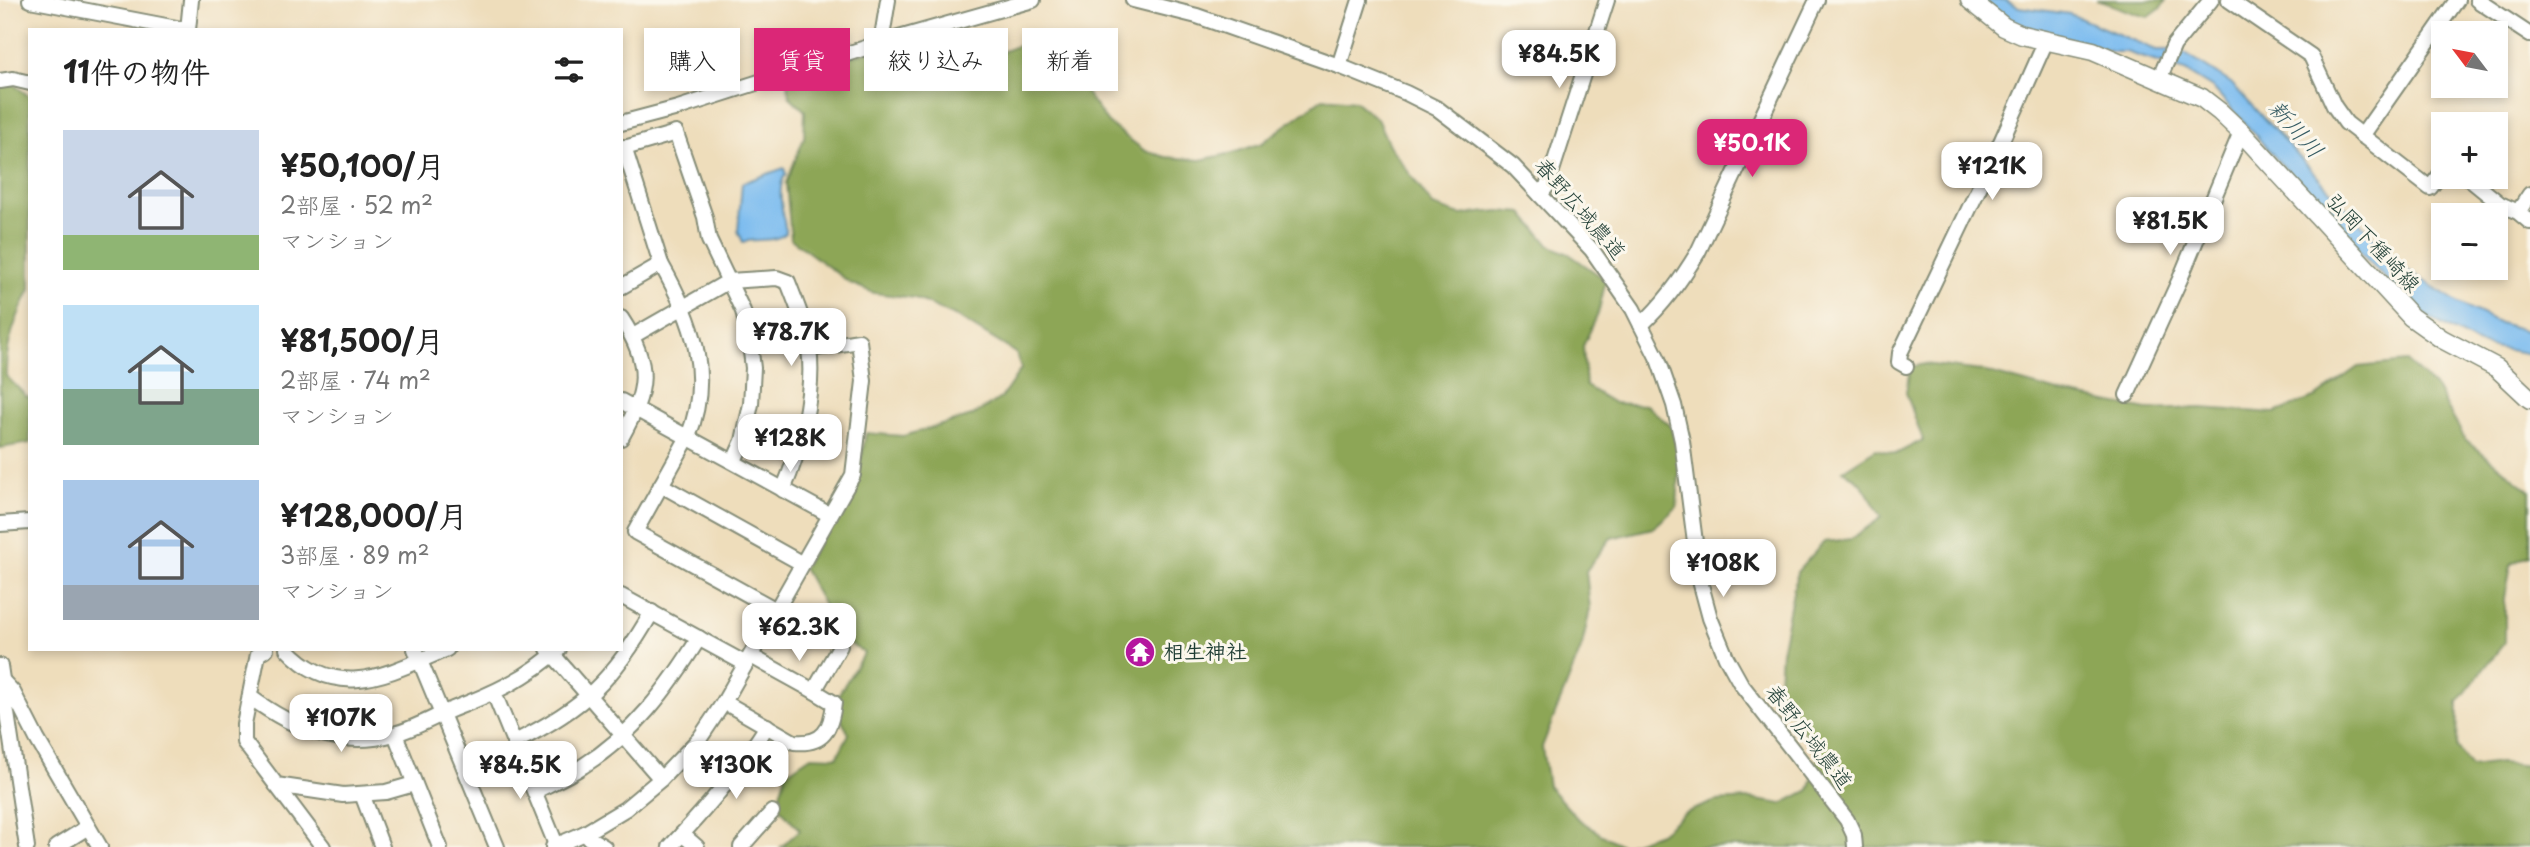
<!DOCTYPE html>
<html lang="ja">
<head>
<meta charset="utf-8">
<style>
	body { margin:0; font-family:"Playpen Sans","Klee One",sans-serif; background:#f6f6f6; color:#222; height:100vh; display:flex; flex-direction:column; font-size:26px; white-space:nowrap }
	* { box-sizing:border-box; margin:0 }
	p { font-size:23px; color:#767676 }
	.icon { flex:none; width:38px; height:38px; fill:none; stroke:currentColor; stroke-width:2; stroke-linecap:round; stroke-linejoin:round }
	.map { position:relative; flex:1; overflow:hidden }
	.panel { position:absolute; left:28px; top:28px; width:595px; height:623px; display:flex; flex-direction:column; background:#fff; border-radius:0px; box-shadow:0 4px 10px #0003 }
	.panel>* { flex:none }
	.guide { position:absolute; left:644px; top:28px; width:665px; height:63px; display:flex; gap:14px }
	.needle { width:46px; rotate:302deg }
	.fabs { position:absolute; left:2431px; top:21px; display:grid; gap:14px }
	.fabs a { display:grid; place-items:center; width:77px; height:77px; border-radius:0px; background:#fff; box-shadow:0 4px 10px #0003; font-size:35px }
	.price { position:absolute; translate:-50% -60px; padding:0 16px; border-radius:14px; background:#fff; color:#222; font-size:23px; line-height:46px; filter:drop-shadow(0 2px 4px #0008) }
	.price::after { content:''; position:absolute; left:50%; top:42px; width:21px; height:16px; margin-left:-10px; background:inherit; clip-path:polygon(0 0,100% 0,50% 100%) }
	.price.on { background:#db2777; color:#fff }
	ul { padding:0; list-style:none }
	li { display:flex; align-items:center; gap:21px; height:175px; padding:0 35px }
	li span { display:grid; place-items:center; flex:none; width:196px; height:140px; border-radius:0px; color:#555 }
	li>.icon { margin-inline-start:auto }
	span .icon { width:84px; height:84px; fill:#fffc; stroke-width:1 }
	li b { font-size:30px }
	h2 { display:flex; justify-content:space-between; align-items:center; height:84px; padding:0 35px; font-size:30px }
	.tag { padding:0 24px; border-radius:0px; background:#fff; box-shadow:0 4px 10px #0003; font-size:24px; line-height:63px }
	.tag.on { background:#db2777; color:#fff }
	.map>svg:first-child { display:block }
</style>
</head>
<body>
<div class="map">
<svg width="2530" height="847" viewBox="0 0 2530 847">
	<rect width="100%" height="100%" fill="#fbf7ec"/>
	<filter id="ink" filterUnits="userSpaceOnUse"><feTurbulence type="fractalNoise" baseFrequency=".0143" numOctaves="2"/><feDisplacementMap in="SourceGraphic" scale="14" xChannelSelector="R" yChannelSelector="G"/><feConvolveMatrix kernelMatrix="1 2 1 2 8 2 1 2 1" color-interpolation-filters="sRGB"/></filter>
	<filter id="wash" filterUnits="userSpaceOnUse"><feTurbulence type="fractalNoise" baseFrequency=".00686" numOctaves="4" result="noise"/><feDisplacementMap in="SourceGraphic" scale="28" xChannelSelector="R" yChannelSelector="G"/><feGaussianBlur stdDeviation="1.57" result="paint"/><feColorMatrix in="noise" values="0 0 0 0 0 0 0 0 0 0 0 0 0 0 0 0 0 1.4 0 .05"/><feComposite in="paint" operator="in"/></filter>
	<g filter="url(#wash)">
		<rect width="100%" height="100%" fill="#edb"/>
		<!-- forest -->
		<g fill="#8da657" stroke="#567246" stroke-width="2">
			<path d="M2096,0h70l-5,8 -12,9c-19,-3 -35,-13 -53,-17z"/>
			<polygon points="954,27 966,48 975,71 993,62 999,53 1037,38 1053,48 1108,123 1145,151 1166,157 1200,160 1233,153 1262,143 1323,98 1355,101 1377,119 1389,145 1433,206 1460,215 1499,211 1523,213 1549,245 1569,254 1606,280 1598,314 1583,346 1586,386 1614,403 1646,405 1671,426 1680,457 1677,507 1653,528 1611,538 1586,571 1590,609 1582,646 1542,747 1548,786 1577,818 1602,835 1623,846 1660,833 1685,813 1716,801 1750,799 1782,804 1809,790 1820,753 1778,696 1781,652 1797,572 1824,542 1851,539 1882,517 1861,483 1843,470 1876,449 1896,454 1923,440 1906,393 1910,367 1925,364 1982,371 2062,393 2147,410 2201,408 2275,413 2316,397 2358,367 2407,362 2436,388 2465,439 2530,491 2530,555 2511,564 2505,598 2505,642 2458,702 2457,748 2471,767 2499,763 2530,766 2530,847 781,847 800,830 777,805 786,773 811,756 837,757 849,734 838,714 837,697 864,653 843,639 806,637 827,611 803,568 858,476 866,433 903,436 972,416 1002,397 1021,369 1016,353 959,318 915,298 874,293 850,283 791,239 786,183 804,138 805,111 789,96 788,84 810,68"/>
			<path d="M0,74l30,23v192c-14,29 -25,55 -24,87l20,20 4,1v46l-30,5z"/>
		</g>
		<!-- water -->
		<g fill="#7abbef" stroke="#4c7c92" stroke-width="2">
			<polygon points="1979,0 2005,0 2019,7 2070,14 2156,50 2179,50 2231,83 2399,265 2459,303 2500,323 2530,332 2530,354 2478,344 2417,311 2359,251 2214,89 2185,71 2126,52 2113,52 2014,25"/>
			<path d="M784,168l2,6c-11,13 -2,43 0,59 -12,10 -28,5 -43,9l-5,-11 4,-48z"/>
		</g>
	</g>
	<g filter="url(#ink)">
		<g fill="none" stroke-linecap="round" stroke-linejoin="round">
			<!-- minor casing -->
			<g stroke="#868d78" stroke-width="18">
				<g id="minor">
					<polyline points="30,0 187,30"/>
					<polyline points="1133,0 1197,16 1339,66 1406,93 1438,109 1513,166 1592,250 1633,309 1658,359 1674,405 1682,441 1700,581 1710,618 1726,657 1741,684 1847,820 1854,835 1855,847"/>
					<polyline points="2229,0 2311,56 2334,106 2346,123 2430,188 2443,171"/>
					<polyline points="2477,0 2530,35"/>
					<polyline points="188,30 191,0"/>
					<polyline points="881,43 888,0"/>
					<polyline points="1339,66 1360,0"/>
					<polyline points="2159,79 2174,45 2211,0"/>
					<polyline points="0,81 13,79 30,83"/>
					<polyline points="621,123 678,108 881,43 1033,0"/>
					<polyline points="2362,136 2457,0"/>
					<polyline points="621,149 676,133 705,217 709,240 743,311 750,344 753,368 751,404 743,441 734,461"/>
					<polyline points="2467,177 2500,204 2518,212 2530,222"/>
					<polyline points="1540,195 1547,186 1607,0"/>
					<polyline points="2518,212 2530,194"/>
					<path d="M661,264c32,56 52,111 27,173l-53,95 141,78"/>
					<polyline points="621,287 661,264 624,147"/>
					<path d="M621,318c31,47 27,72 0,120"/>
					<path d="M1641,325c24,-22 41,-46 57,-73l119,-252"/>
					<path d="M633,336l96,-55 48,-3 11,4c8,21 18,44 21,67 6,43 -9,102 -26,141"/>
					<polyline points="1906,366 1899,362 1900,353 2001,142 2046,41"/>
					<polyline points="2127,395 2180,279 2241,132"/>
					<polyline points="621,401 830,515"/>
					<polyline points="661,485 801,563"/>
					<polyline points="0,524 30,522"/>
					<polyline points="621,596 746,664"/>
					<polyline points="266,649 258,654 244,724 244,742 323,847"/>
					<path d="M287,649c51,55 104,23 160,0"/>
					<polyline points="415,649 497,847"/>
					<polyline points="548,649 661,779"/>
					<polyline points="751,656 814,691 840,646"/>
					<polyline points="0,666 27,847"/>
					<polyline points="0,678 13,692 37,739 100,847"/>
					<polyline points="494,693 557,847"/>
					<path d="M250,697c42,31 90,52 144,37 20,-5 40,-17 59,-25 39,-15 75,-31 106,-60"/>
					<path d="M724,702l70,40c30,3 37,-13 40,-39l-20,-12"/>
					<polyline points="395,734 440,847"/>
					<path d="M515,742c69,-34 99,-63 137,-130"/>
					<polyline points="276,785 343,795 386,792 414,784"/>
					<path d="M535,791c16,-8 33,-15 48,-25 51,-32 85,-78 116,-128"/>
					<polyline points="362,794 382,847"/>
					<polyline points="585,833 589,838 604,847"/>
					<polyline points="682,834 697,847"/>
					<polyline points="56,847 88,827"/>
					<polyline points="553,847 585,833 625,809 661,779 700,738 724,702 853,475 864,381 859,341 809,349"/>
					<path d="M670,847c36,-38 69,-76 97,-121"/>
					<polyline points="741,847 772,812"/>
				</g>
			</g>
			<!-- major casing -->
			<g stroke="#868d78" stroke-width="21">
				<polyline id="major" points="1970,0 2004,27 2022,35 2093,51 2202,98 2220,112 2241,132 2411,317 2442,339 2497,368 2530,399"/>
			</g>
			<!-- minor -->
			<use href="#minor" stroke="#fff" stroke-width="14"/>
			<!-- major -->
			<use href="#major" stroke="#fff" stroke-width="18"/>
		</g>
	</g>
	<!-- icons -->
	<defs>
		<g id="temple-disc" transform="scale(1.575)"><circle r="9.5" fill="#b5179e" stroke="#fbf7ec"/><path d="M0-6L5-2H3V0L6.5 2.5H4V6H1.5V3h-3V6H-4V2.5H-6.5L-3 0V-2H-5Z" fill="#fff"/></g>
	</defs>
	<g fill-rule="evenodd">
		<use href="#temple-disc" x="1140" y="652"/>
	</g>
	<g text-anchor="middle" stroke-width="6" stroke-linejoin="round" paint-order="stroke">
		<!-- street labels -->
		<g font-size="21" fill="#1f3d34" stroke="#fbf7ec">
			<text transform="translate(1580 209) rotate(49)" y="7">春野広域農道</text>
			<text transform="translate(2373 243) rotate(47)" y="7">弘岡下種崎線</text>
			<text transform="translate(1809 737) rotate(52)" y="7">春野広域農道</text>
		</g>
		<!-- poi labels -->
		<g font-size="21" font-weight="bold" fill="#1f3d34" stroke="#fbf7ec" text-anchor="start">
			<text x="1163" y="659">相生神社</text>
		</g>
		<!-- water labels -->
		<g font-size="23" font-style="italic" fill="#365c63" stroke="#fbf7ec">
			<text transform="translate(2296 129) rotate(48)" y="8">新川川</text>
		</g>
	</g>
</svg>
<div class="fabs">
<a><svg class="needle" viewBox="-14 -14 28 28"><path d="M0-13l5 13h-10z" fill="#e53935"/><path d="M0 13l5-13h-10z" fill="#767676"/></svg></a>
<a>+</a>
<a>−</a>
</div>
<b class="price" style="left:1559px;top:90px">¥84.5K</b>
<b class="price on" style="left:1752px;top:179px">¥50.1K</b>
<b class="price" style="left:1992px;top:202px">¥121K</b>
<b class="price" style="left:2170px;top:257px">¥81.5K</b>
<b class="price" style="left:791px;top:368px">¥78.7K</b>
<b class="price" style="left:790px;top:474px">¥128K</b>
<b class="price" style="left:1723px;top:599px">¥108K</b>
<b class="price" style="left:799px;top:663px">¥62.3K</b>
<b class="price" style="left:341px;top:754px">¥107K</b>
<b class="price" style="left:520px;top:801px">¥84.5K</b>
<b class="price" style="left:736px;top:801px">¥130K</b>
<div class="guide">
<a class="tag">購入</a>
<a class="tag on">賃貸</a>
<a class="tag">絞り込み</a>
<a class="tag">新着</a>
</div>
<section class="panel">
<h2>11件の物件<svg class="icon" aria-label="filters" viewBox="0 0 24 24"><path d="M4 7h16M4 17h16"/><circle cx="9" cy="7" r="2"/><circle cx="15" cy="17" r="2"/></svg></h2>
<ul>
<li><span style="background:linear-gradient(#c9d6e8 75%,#8fb573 0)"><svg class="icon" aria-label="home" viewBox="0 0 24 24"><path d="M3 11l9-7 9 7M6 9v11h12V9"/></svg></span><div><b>¥50,100/月</b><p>2部屋 · 52 m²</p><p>マンション</p></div></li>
<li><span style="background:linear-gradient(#bfe0f5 60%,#7fa58c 0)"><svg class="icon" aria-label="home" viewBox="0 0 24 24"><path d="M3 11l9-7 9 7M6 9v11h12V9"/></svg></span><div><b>¥81,500/月</b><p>2部屋 · 74 m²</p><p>マンション</p></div></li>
<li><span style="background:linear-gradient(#a9c7e8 75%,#9aa5b1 0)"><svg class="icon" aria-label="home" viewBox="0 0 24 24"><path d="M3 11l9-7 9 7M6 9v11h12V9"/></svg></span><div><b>¥128,000/月</b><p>3部屋 · 89 m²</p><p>マンション</p></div></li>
</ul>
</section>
</div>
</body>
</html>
